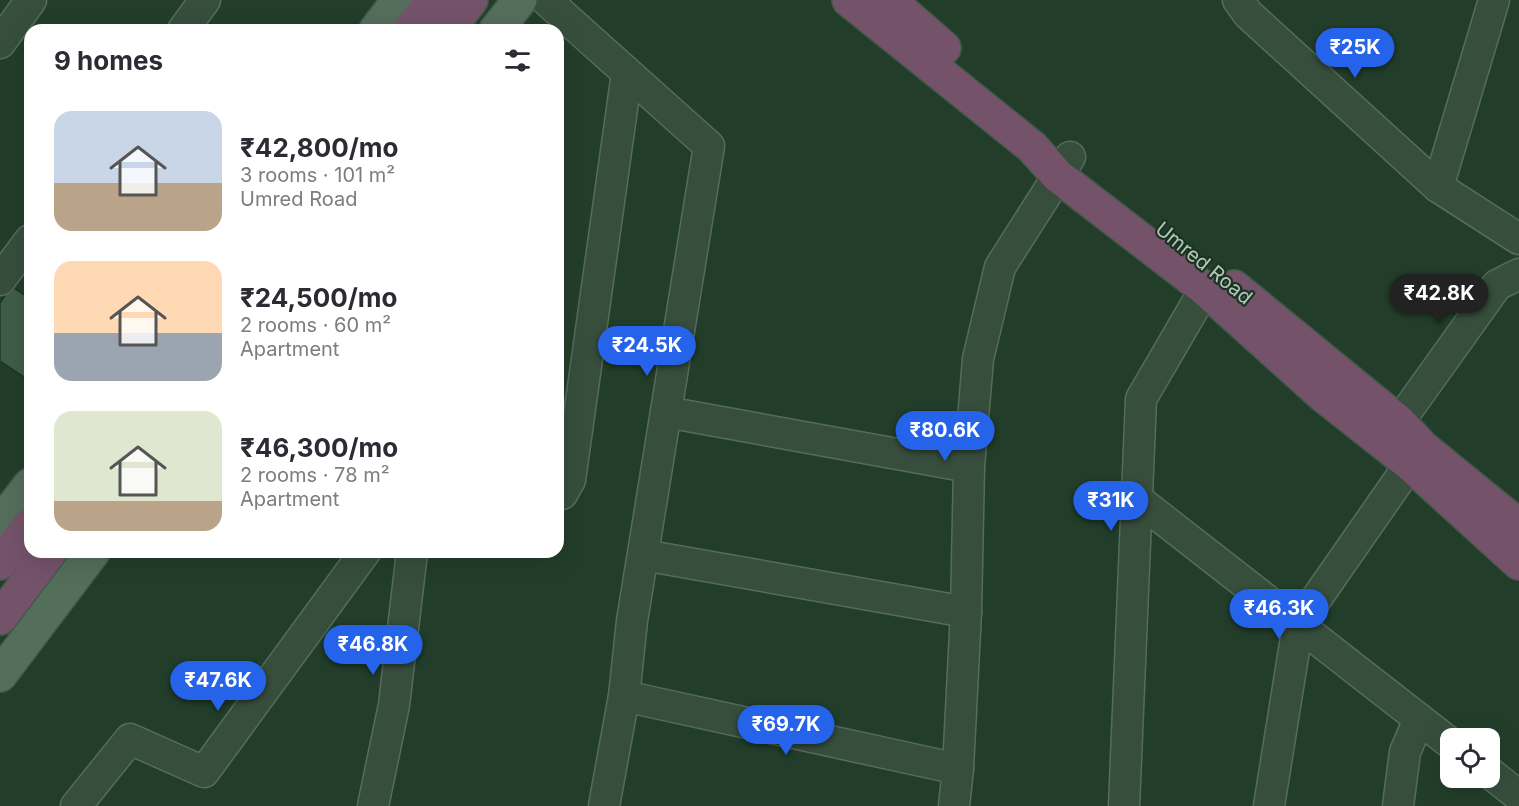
<!DOCTYPE html>
<html lang="en">
<head>
<meta charset="utf-8">
<style>
	body { margin:0; font-family:Inter,sans-serif; background:#f2f2f3; color:#2b2b33; height:100vh; display:flex; flex-direction:column; font-size:22px; white-space:nowrap }
	* { box-sizing:border-box; margin:0 }
	p { font-size:20px; color:#7c7c81 }
	.icon { flex:none; width:33px; height:33px; fill:none; stroke:currentColor; stroke-width:2; stroke-linecap:round; stroke-linejoin:round }
	.map { position:relative; flex:1; overflow:hidden }
	.sheet { position:absolute; left:24px; top:24px; width:540px; height:534px; display:flex; flex-direction:column; background:#fff; border-radius:18px; box-shadow:0 6px 24px #0002 }
	.sheet>* { flex:none }
	.tools { position:absolute; left:1440px; top:728px; display:grid; gap:12px }
	.tools a { display:grid; place-items:center; width:60px; height:60px; border-radius:12px; background:#fff; box-shadow:0 6px 24px #0002; font-size:30px }
	.price { position:absolute; translate:-50% -51px; padding:0 14px; border-radius:21px; background:#2563eb; color:#fff; font-size:20px; line-height:39px; filter:drop-shadow(0 2px 3px #0008) }
	.price::after { content:''; position:absolute; left:50%; top:36px; width:18px; height:14px; margin-left:-9px; background:inherit; clip-path:polygon(0 0,100% 0,50% 100%) }
	.price.current { background:#222; color:#fff }
	ul { padding:0; list-style:none }
	li { display:flex; align-items:center; gap:18px; height:150px; padding:0 30px }
	li span { display:grid; place-items:center; flex:none; width:168px; height:120px; border-radius:18px; color:#555 }
	li>.icon { margin-inline-start:auto }
	span .icon { width:72px; height:72px; fill:#fffc; stroke-width:1 }
	li b { font-size:26px }
	h2 { display:flex; justify-content:space-between; align-items:center; height:72px; padding:0 30px; font-size:26px }
	.map>svg:first-child { display:block }
</style>
</head>
<body>
<div class="map">
<svg width="1519" height="806" viewBox="0 0 1519 806">
	<rect width="100%" height="100%" fill="#223e2a"/>
	<!-- building -->
	<polygon fill="#3e5d48" stroke="#1e3524" stroke-width="1.5" points="11,286 30,299 30,381 0,361 0,303"/>
	<g fill="none" stroke-linecap="round" stroke-linejoin="round">
		<!-- street casing -->
		<g stroke="#556c5b" stroke-width="33">
			<g id="street">
				<polyline points="546,0 709,146 632,621 624,696 604,806"/>
				<polyline points="1238,0 1248,14 1438,187 1519,239"/>
				<polyline points="183,30 205,0"/>
				<polyline points="0,43 31,0"/>
				<polyline points="1438,187 1494,0"/>
				<polyline points="0,280 30,240"/>
				<polyline points="666,412 969,467"/>
				<polyline points="1399,422 1497,285 1519,274"/>
				<polyline points="558,493 562,494 570,480 627,73"/>
				<polyline points="1137,499 1450,743"/>
				<polyline points="643,555 966,612"/>
				<polyline points="624,696 958,769"/>
				<polyline points="1490,773 1519,796"/>
				<polyline points="76,806 130,739 204,772 365,552"/>
				<polyline points="373,806 394,705 412,552"/>
				<polyline points="954,806 958,769 966,612 969,467 978,359 1000,267 1070,157"/>
				<polyline points="1124,806 1141,399 1205,289"/>
				<polyline points="1269,806 1298,625 1410,464"/>
				<polyline points="1398,806 1405,752 1419,719"/>
			</g>
		</g>
		<!-- primary casing -->
		<g stroke="#435a4a" stroke-width="36">
			<g id="primary">
				<polyline points="376,30 399,0"/>
				<polyline points="496,30 520,0"/>
				<polyline points="0,524 30,485"/>
				<polyline points="0,675 93,552"/>
			</g>
		</g>
		<!-- highway casing -->
		<g stroke="#425948" stroke-width="36">
			<g id="highway">
				<polyline points="849,0 1032,147 1058,176 1205,289 1324,396 1410,464 1519,563"/>
				<polyline points="889,0 944,48"/>
				<polyline points="410,30 433,0"/>
				<polyline points="448,30 471,0"/>
				<polyline points="1234,287 1399,422 1422,447 1519,526"/>
				<polyline points="0,563 30,525"/>
				<polyline points="0,618 50,552"/>
			</g>
		</g>
		<!-- street -->
		<use href="#street" stroke="#374e3d" stroke-width="30"/>
		<!-- primary -->
		<use href="#primary" stroke="#546e5c" stroke-width="33"/>
		<!-- highway -->
		<use href="#highway" stroke="#74536a" stroke-width="33"/>
	</g>
	<g text-anchor="middle" stroke-width="4.5" stroke-linejoin="round" paint-order="stroke">
		<!-- street labels -->
		<g font-size="20" fill="#b2c9ba" stroke="#1c3323">
			<text transform="translate(1204 263) rotate(39)" y="7">Umred Road</text>
		</g>
	</g>
</svg>
<div class="tools">
<a><svg class="icon" aria-label="locate" viewBox="0 0 24 24"><circle cx="12" cy="12" r="6"/><path d="M12 2v4M12 18v4M2 12h4M18 12h4"/></svg></a>
</div>
<b class="price" style="left:1355px;top:79px">₹25K</b>
<b class="price current" style="left:1439px;top:325px">₹42.8K</b>
<b class="price" style="left:647px;top:377px">₹24.5K</b>
<b class="price" style="left:945px;top:462px">₹80.6K</b>
<b class="price" style="left:1111px;top:532px">₹31K</b>
<b class="price" style="left:1279px;top:640px">₹46.3K</b>
<b class="price" style="left:373px;top:676px">₹46.8K</b>
<b class="price" style="left:218px;top:712px">₹47.6K</b>
<b class="price" style="left:786px;top:756px">₹69.7K</b>
<section class="sheet">
<h2>9 homes<svg class="icon" aria-label="filters" viewBox="0 0 24 24"><path d="M4 7h16M4 17h16"/><circle cx="9" cy="7" r="2"/><circle cx="15" cy="17" r="2"/></svg></h2>
<ul>
<li><span style="background:linear-gradient(#c9d6e8 60%,#b9a48a 0)"><svg class="icon" aria-label="home" viewBox="0 0 24 24"><path d="M3 11l9-7 9 7M6 9v11h12V9"/></svg></span><div><b>₹42,800/mo</b><p>3 rooms · 101 m²</p><p>Umred Road</p></div></li>
<li><span style="background:linear-gradient(#ffd9b3 60%,#9aa5b1 0)"><svg class="icon" aria-label="home" viewBox="0 0 24 24"><path d="M3 11l9-7 9 7M6 9v11h12V9"/></svg></span><div><b>₹24,500/mo</b><p>2 rooms · 60 m²</p><p>Apartment</p></div></li>
<li><span style="background:linear-gradient(#dfe7d0 75%,#b9a48a 0)"><svg class="icon" aria-label="home" viewBox="0 0 24 24"><path d="M3 11l9-7 9 7M6 9v11h12V9"/></svg></span><div><b>₹46,300/mo</b><p>2 rooms · 78 m²</p><p>Apartment</p></div></li>
</ul>
</section>
</div>
</body>
</html>
